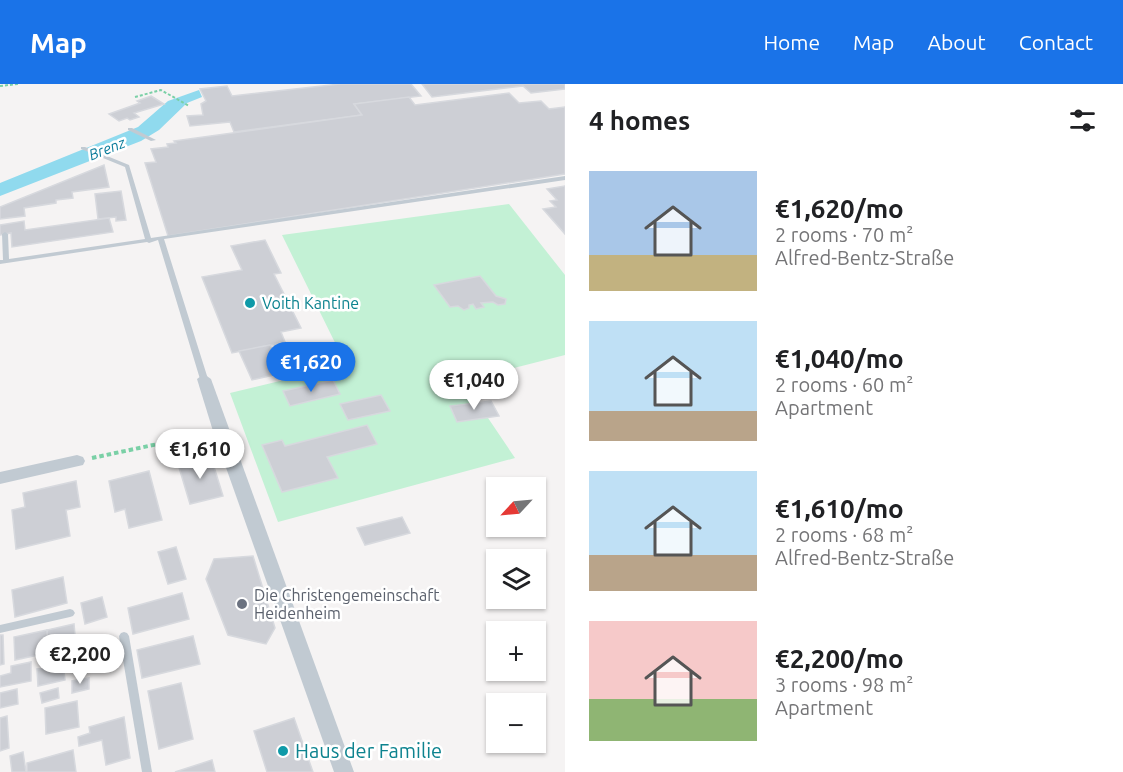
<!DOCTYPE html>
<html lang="en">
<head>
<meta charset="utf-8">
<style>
	body { margin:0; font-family:Ubuntu,sans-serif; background:#f6f6f6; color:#202124; height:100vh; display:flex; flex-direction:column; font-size:22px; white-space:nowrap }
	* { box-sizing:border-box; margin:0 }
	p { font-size:20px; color:#757577 }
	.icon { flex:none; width:33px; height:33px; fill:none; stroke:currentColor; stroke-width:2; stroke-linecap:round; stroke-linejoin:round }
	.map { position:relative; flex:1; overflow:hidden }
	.side { display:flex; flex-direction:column; background:#fff; width:558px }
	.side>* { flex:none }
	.needle { width:39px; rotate:244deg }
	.controls { position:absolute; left:486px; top:393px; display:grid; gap:12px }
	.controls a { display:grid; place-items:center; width:60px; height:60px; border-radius:0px; background:#fff; box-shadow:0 2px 4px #0004; font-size:30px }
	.price { position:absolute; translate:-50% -51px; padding:0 14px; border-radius:21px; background:#fff; color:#222; font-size:20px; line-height:39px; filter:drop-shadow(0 2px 3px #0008) }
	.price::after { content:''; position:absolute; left:50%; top:36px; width:18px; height:14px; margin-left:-9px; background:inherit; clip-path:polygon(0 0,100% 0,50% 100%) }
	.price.on { background:#1a73e8; color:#fff }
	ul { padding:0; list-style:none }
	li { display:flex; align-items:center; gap:18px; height:150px; padding:0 24px }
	li span { display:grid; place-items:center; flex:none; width:168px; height:120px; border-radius:0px; color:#555 }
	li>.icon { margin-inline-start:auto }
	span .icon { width:72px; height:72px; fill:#fffc; stroke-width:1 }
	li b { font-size:26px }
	h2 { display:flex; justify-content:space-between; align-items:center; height:72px; padding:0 24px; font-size:26px }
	header { display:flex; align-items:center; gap:36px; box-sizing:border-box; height:84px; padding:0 30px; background:#1a73e8; color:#fff }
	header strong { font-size:28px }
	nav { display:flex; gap:33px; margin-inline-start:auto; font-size:21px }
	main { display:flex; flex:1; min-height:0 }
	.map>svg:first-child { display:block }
</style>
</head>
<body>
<header>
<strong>Map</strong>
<nav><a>Home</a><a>Map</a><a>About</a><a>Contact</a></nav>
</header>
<main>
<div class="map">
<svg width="565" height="688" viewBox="0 0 565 688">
	<rect width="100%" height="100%" fill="#f5f3f3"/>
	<!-- green -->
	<polygon fill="#c3f1d5" points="509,120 565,191 565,271 463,297 515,374 278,438 230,309 346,281 282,151"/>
	<!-- water -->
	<polygon fill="#90daee" points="199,6 202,13 187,19 159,46 141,57 0,112 0,99 138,43 168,17"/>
	<!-- building -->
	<g fill="#cdcfd5" stroke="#d7d9de" stroke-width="1.5">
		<polygon points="340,0 411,0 421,12 354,20 362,31 234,48 230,38 190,42 187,32 203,31 201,20 206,17 200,5 227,2 232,12"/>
		<polygon points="422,0 565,0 565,5 531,9 523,2 432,13"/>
		<polygon points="509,9 519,19 541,17 549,25 565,23 565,90 168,152 145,79 156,78 151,65 168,63 167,60 176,59 174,57 362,31 354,20 409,13 415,21"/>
		<polygon points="151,12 164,20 134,29 139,33 130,36 127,34 119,37 109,30 140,19 137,17"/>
		<polygon points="104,81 109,103 72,108 73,114 56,116 56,119 24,124 25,132 0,135 0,123"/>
		<polygon points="565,102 565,150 543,125 556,123 550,117 557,116 547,105"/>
		<polygon points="121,107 126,136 116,137 116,133 98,135 95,110"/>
		<polygon points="109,134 113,148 12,163 11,149 0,151 0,141 24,137 25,146"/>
		<polygon points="265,156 281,189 274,190 301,244 281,248 285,258 232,269 202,193 242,186 231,162"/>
		<polygon points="480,192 496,212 506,215 505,220 498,221 493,218 481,219 484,223 476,225 473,220 469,221 469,224 464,226 458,222 450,223 434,201"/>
		<polygon points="270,261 283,289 252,296 239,267"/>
		<polygon points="333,296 340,310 290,322 283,307"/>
		<polygon points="381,311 390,327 348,336 340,320"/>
		<polygon points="491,317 499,332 457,338 450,322"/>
		<polygon points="367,341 377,360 327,373 338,394 282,408 262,361 282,356 285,362"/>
		<polygon points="211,373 223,412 190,420 178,380"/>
		<polygon points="149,387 162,436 129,444 125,425 115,428 109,397"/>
		<polygon points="76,397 80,423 66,426 70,452 16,465 12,426 25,423 23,409"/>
		<polygon points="402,433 410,449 365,461 357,444"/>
		<polygon points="176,463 186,495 168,500 158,468"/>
		<polygon points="253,472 275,544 266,560 228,551 206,495 214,475"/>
		<polygon points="63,493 67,519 15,533 12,506"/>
		<polygon points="182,509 189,535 133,550 128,524"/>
		<polygon points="102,513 107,533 85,540 81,519"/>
		<polygon points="74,540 76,562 48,569 47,546"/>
		<polygon points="47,546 48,569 15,576 14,553"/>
		<polygon points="0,551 3,551 4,580 0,581"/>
		<polygon points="193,552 200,580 142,594 137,566"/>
		<polygon points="62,571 65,596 38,602 37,585 46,584 45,575"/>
		<polygon points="31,578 31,597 0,603 0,592 11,589 11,582"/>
		<polygon points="89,594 89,605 72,609 72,597"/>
		<polygon points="181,599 193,655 159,665 148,607"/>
		<polygon points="58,604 59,614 42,619 40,609"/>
		<polygon points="17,605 18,620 0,624 0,609"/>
		<polygon points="77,617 79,643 46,650 45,624"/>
		<polygon points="7,632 9,664 0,667 0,634"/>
		<polygon points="124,633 130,674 106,681 102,656 79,662 78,653 90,649 89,643"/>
		<polygon points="294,634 313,688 267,688 254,647"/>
		<polygon points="73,666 76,688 27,688 27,679"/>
		<polygon points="23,668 26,688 12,688 10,672"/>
		<polygon points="212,676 215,688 175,688"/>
	</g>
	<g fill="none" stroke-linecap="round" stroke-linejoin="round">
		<!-- path-far1 -->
		<g stroke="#7ad0a6" stroke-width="2" stroke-dasharray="3 2" stroke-linecap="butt">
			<polyline points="0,2 18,0"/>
			<polyline points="135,13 161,6 189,22"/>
		</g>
		<!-- path -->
		<polyline stroke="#7ad0a6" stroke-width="4" stroke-dasharray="4.5 3" stroke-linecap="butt" points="92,374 205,350"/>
		<!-- lane -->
		<g fill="#c1cad2" fill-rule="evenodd">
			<polygon points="128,44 132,44 156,56 151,57 128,46"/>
			<polygon points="81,63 85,63 129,81 151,154 565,92 565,96 164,155 208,295 204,297 200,295 158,156 149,159 147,158 0,180 0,176 3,176 2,150 5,148 8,150 9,175 145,155 125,83 81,65"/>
			<polygon points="70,525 73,526 75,529 73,532 70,533 0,549 0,541"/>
			<polygon points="124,548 127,549 129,552 152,688 142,688 119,552 121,549"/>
		</g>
		<!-- street -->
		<g fill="#c1cad2" fill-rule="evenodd">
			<polygon points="204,290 211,295 354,688 334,688 213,347 197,295"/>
			<polygon points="77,371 83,373 85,377 83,381 0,400 0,388"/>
		</g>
	</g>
	<!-- markers -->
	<g fill="#0f9aa8" stroke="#fff" stroke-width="2">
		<circle cx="250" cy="219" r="6"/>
		<circle cx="283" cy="667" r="6"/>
	</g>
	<circle fill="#6b7280" stroke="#fff" stroke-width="2" cx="242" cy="520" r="6"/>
	<g text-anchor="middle" stroke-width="5" stroke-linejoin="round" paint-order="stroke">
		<!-- far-water labels -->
		<g font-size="15" font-style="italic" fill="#0c7c9b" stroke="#fff">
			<text transform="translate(107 65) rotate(-21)" y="5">Brenz</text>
		</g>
		<!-- culture labels -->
		<g font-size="16" fill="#0d838f" stroke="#fff" text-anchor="start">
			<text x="262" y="225">Voith Kantine</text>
		</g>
		<!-- worship labels -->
		<g font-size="16" fill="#5b616d" stroke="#fff" text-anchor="start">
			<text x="254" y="517">Die Christengemeinschaft<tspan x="254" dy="18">Heidenheim</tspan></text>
		</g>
		<!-- near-culture labels -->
		<g font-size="20" fill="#0d838f" stroke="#fff" text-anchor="start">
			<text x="295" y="674">Haus der Familie</text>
		</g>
	</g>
</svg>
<div class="controls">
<a><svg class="needle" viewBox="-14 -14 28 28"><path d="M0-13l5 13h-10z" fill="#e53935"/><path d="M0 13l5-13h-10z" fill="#757577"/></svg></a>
<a><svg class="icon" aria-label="layers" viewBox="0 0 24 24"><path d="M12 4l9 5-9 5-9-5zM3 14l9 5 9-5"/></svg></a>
<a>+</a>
<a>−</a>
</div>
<b class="price on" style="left:311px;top:309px">€1,620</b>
<b class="price" style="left:474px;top:327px">€1,040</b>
<b class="price" style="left:200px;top:396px">€1,610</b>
<b class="price" style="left:80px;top:601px">€2,200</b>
</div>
<section class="side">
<h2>4 homes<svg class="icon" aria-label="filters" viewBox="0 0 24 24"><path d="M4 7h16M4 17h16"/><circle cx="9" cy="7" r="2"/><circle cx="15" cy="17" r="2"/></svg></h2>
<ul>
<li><span style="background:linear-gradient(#a9c7e8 70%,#c2b280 0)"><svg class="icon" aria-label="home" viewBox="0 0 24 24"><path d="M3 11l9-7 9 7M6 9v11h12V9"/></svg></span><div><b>€1,620/mo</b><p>2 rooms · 70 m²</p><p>Alfred-Bentz-Straße</p></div></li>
<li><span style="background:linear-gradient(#bfe0f5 75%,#b9a48a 0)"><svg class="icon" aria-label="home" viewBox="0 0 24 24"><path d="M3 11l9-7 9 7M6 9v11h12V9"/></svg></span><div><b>€1,040/mo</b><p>2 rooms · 60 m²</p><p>Apartment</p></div></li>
<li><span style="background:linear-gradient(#bfe0f5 70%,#b9a48a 0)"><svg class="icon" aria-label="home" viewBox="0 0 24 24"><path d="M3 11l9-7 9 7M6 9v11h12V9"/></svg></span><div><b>€1,610/mo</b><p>2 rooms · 68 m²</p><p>Alfred-Bentz-Straße</p></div></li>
<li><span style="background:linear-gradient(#f6c9c9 65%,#8fb573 0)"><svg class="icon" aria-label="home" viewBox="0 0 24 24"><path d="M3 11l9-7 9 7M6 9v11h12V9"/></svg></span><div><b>€2,200/mo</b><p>3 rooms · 98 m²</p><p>Apartment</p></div></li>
</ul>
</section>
</main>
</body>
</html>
